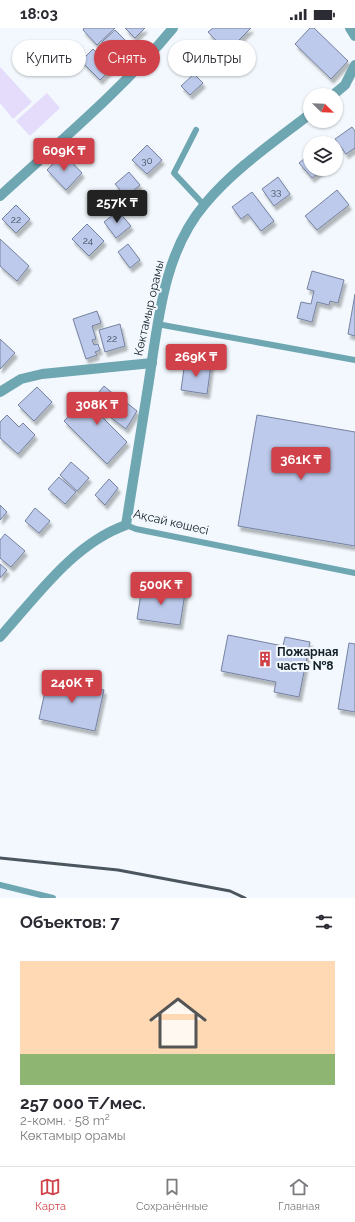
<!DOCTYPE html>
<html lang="ru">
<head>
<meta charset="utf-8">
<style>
	body { margin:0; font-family:Raleway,sans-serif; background:#f2f2f3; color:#2b2b33; height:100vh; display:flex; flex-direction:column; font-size:15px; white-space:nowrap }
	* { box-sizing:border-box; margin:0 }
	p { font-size:13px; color:#7c7c81 }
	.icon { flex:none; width:22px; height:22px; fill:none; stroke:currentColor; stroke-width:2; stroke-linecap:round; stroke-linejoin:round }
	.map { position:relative; height:870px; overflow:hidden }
	.sheet { display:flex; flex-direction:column; background:#fff; flex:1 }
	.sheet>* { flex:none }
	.guide { position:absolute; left:12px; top:12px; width:331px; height:36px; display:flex; gap:8px }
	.needle { width:26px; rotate:113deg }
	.tools { position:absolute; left:303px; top:60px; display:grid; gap:8px }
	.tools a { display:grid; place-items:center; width:40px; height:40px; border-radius:50%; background:#fff; box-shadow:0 1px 3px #0004; font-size:20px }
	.price { position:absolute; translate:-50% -34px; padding:0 9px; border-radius:4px; background:#d04149; color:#fff; font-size:13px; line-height:26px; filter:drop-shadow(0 1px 2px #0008) }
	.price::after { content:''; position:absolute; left:50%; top:24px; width:12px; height:9px; margin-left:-6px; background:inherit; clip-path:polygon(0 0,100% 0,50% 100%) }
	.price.active { background:#222; color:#fff }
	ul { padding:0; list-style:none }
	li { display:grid; align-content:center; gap:8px; height:212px; padding:0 20px }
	li span { display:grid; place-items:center; height:124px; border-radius:0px; color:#555 }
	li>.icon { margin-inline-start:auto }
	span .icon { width:72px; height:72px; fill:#fffc; stroke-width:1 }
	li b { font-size:17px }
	h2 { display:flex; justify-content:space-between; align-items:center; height:48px; padding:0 20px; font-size:17px }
	.chip { padding:0 14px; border-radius:18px; background:#fff; box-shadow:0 1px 3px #0004; font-size:14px; line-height:36px }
	.chip.active { background:#d04149; color:#fff }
	.status { display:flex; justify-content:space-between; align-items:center; height:28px; padding:0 20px; background:#fff; direction:ltr }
	.status svg { height:11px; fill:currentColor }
	.dock { display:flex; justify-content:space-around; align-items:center; height:56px; border-top:1px solid #e1e1e2; background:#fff; font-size:11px; color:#7c7c81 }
	.dock a { display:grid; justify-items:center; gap:2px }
	.dock .active { color:#d04149 }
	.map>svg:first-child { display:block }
</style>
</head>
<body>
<div class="status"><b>18:03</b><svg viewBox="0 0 49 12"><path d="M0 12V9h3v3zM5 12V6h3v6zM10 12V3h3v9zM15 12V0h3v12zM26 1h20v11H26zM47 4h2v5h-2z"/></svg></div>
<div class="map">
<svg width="355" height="870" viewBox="0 0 355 870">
	<defs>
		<filter id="shadow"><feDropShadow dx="2.5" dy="4.5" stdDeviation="1" flood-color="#0004"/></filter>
	</defs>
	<rect width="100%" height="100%" fill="#f2f8fd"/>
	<!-- green -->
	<g fill="#e4dcfa">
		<polygon points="0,39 32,74 13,91 0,75"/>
		<polygon points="47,65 60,80 30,108 16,93"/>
	</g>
	<!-- building -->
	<g fill="#bdcaeb" stroke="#7682a0" filter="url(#shadow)">
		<polygon points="84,0 115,0 97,17 83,2"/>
		<polygon points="125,0 145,0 135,10"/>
		<polygon points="213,0 251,0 227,24 208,4"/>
		<polygon points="310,0 314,0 348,33 331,51 295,16"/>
		<polygon points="115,2 130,17 118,30 102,14"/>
		<polygon points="93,21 112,40 100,52 81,33"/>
		<polygon points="194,46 203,55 190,67 181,58"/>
		<polygon points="352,99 355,103 355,120 346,126 335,111"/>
		<polygon points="147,117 162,132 147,146 132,132"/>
		<polygon points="63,125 82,145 66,162 47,142"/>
		<polygon points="310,126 310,141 323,141 312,150 299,135"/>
		<polygon points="129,144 140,157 126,169 115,156"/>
		<polygon points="278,149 290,166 274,178 262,161"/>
		<polygon points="337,162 349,177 317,202 305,188"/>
		<polygon points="252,164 274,193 261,203 248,186 241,191 232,179"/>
		<polygon points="16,177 30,191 16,205 2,191"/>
		<polygon points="118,183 131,198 116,210 104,194"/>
		<polygon points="87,196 104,213 89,228 72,211"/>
		<polygon points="0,211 29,238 17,253 0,238"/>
		<polygon points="128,216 140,232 130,240 118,224"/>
		<polygon points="312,243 344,252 338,275 330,273 329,277 317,274 312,294 297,290 301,274 311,276 314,263 307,261"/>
		<polygon points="355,266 355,308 348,306"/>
		<polygon points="97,283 101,295 92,298 96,311 92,312 94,317 98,316 100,322 95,324 97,327 86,331 73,291"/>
		<polygon points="120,296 125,318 105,324 99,302"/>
		<polygon points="0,311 15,325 0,341"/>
		<polygon points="185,333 211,337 207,366 181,362"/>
		<polygon points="104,358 117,369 101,388 127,414 107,436 64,393 84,372 89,376"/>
		<polygon points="37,359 52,374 34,393 18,377"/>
		<polygon points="122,371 137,383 126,401 110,389"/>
		<polygon points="7,387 19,399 23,395 35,407 18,426 0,410 0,394"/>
		<polygon points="257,387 355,404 355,518 238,498"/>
		<polygon points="71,434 89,450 77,463 60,447"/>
		<polygon points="59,449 76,464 65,476 48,461"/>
		<polygon points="109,451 118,460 105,477 95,467"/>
		<polygon points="0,477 7,484 0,492"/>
		<polygon points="35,480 50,493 39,505 25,493"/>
		<polygon points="5,506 25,523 11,539 0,530 0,512"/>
		<polygon points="0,536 7,542 0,550"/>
		<polygon points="142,559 185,565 180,597 137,591"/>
		<polygon points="228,607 283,618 285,609 310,614 299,669 274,664 276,654 221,643"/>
		<polygon points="349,615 355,616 355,684 338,681"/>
		<polygon points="48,650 104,662 95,703 39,691"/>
	</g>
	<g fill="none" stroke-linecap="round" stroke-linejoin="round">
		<!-- lane -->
		<g stroke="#6ea6b1" stroke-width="6">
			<polyline points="196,102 174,145 204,177"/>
			<polyline points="157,296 355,332"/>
			<polyline points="126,497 136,501 355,545"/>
			<polyline points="0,857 53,870"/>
		</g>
		<!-- street -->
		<g stroke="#6ea6b1" stroke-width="10">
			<polyline points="350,0 355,8"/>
			<polyline points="333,67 345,57 355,37"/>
			<path d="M0,168c59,-54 122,-106 173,-168"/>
			<polyline points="0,364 21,351 42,346 152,335"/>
			<path d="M0,609c37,-41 73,-93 126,-112 7,-46 15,-92 22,-138 10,-62 14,-133 57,-183 29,-35 69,-62 105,-90"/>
		</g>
		<!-- rail -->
		<polyline stroke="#4a555d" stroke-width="3" points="0,830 118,842 230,863 245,870"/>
	</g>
	<!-- icons -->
	<defs>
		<g id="building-bare" transform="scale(1.2)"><path d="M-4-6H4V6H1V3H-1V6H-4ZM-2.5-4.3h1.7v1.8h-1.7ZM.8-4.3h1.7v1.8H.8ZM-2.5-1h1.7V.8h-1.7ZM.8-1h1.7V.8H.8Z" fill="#d04149" stroke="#f2f8fd" stroke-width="2.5" paint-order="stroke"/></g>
	</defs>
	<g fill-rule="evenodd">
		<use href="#building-bare" x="265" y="631"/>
	</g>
	<g text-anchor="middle" stroke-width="4" stroke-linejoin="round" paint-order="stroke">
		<!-- number labels -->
		<g font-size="10" fill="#3e4b5a">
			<text x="147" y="136">30</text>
			<text x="276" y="167">33</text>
			<text x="16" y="195">22</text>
			<text x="88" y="216">24</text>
			<text x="112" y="314">22</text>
		</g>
		<!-- street labels -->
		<g font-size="12" fill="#14212a" stroke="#f2f8fd">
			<text transform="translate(149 280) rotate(-77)" y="4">Көктамыр орамы</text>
			<text transform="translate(171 494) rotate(13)" y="4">Ақсай көшесі</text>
		</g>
		<!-- poi labels -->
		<g font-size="12" font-weight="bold" fill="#14212a" stroke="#f2f8fd" text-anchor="start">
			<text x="277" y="628">Пожарная<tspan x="277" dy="14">часть №8</tspan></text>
		</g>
	</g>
</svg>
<div class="tools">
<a><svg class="needle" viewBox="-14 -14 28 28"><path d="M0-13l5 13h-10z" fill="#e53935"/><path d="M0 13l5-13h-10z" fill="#7c7c81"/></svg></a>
<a><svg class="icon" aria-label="layers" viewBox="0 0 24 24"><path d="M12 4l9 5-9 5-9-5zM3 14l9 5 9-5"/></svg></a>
</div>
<b class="price" style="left:64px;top:144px">609K ₸</b>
<b class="price active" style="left:117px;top:196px">257K ₸</b>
<b class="price" style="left:196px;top:350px">269K ₸</b>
<b class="price" style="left:97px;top:398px">308K ₸</b>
<b class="price" style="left:301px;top:453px">361K ₸</b>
<b class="price" style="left:161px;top:578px">500K ₸</b>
<b class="price" style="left:72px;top:676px">240K ₸</b>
<div class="guide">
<a class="chip">Купить</a>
<a class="chip active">Снять</a>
<a class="chip">Фильтры</a>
</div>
</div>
<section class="sheet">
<h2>Объектов: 7<svg class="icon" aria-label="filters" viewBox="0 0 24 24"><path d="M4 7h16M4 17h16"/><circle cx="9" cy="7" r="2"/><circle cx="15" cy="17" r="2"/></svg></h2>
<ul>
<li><span style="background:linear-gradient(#ffd9b3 75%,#8fb573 0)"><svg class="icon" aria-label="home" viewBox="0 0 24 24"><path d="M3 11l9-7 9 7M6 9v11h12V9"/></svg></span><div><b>257 000 ₸/мес.</b><p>2-комн. · 58 m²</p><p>Көктамыр орамы</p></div></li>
</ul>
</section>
<nav class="dock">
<a class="active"><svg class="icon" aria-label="map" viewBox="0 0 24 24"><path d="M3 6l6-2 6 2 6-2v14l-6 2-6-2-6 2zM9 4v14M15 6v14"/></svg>Карта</a>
<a><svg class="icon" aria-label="saved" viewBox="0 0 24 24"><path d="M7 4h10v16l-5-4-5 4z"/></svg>Сохранённые</a>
<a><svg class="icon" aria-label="home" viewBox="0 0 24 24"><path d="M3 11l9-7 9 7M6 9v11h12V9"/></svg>Главная</a>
</nav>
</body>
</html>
